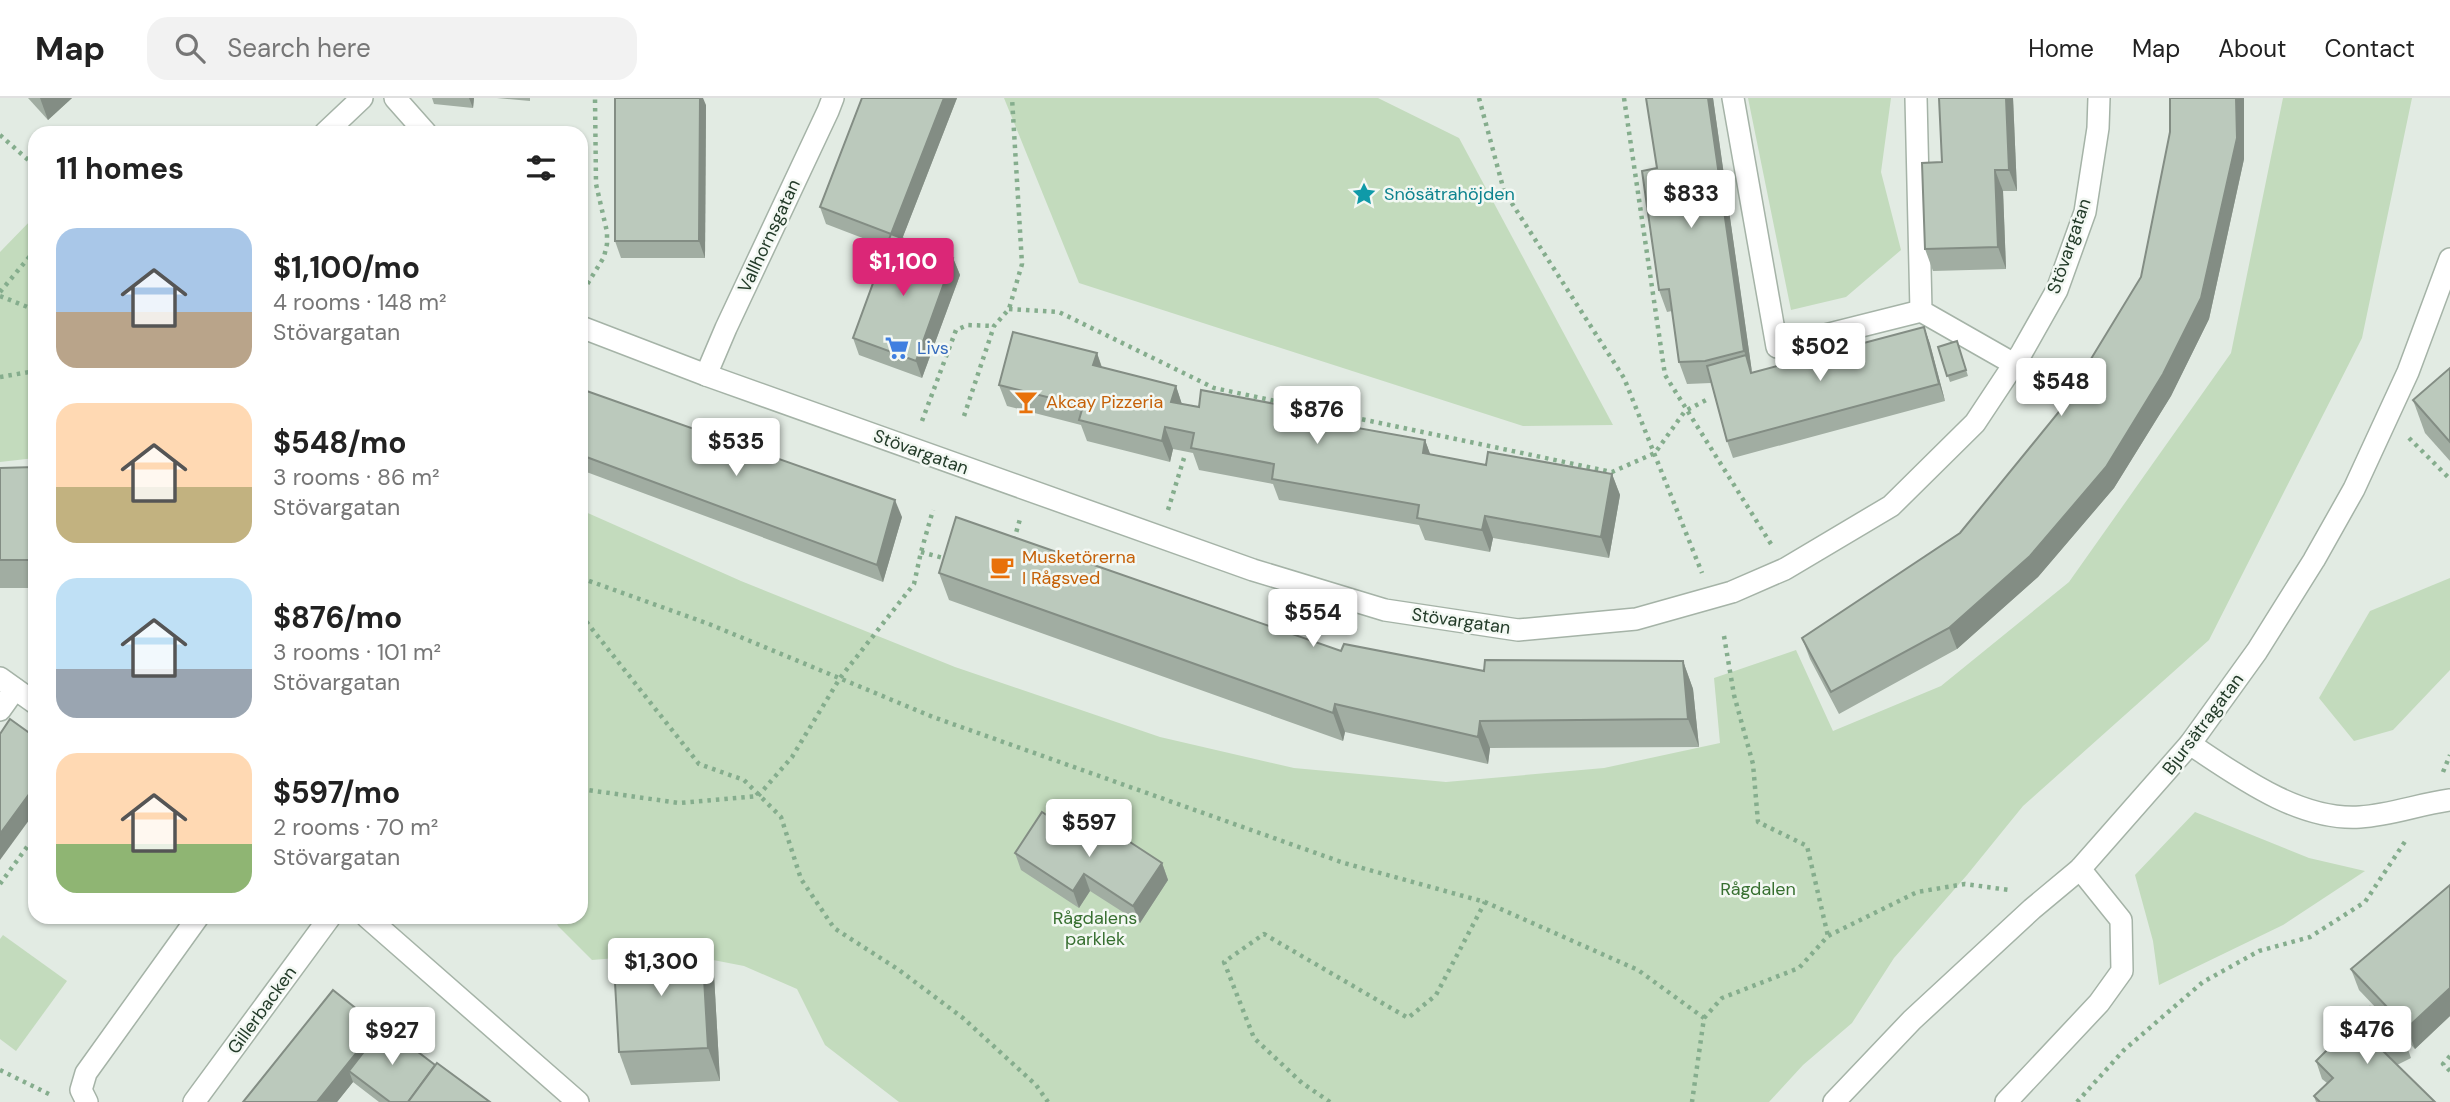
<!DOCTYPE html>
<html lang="en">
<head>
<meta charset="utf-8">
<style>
	body { margin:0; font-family:"DM Sans",sans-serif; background:#f2f2f2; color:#222; height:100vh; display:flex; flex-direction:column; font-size:26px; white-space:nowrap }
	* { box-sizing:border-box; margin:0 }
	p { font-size:23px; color:#767676 }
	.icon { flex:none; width:38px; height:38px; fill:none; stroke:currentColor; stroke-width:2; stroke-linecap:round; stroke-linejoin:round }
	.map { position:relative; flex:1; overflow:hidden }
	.sheet { position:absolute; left:28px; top:28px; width:560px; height:798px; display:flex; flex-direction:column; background:#fff; border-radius:21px; box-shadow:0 2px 5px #0004 }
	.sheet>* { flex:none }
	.price { position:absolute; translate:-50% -60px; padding:0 16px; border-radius:7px; background:#fff; color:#222; font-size:23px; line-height:46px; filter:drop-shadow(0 2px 4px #0008) }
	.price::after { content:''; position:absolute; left:50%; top:42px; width:21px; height:16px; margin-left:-10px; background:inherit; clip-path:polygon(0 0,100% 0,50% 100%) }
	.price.on { background:#db2777; color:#fff }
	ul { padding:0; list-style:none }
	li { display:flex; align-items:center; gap:21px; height:175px; padding:0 28px }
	li span { display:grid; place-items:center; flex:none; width:196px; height:140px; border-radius:21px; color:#555 }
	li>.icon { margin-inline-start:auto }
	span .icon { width:84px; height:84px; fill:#fffc; stroke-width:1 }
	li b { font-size:30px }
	h2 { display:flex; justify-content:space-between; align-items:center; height:84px; padding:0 28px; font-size:30px }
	header { display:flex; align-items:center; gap:42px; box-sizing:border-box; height:98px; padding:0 35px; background:#fff; border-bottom:2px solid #e0e0e0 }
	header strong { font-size:33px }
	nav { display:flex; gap:38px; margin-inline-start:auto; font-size:24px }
	.search { width:490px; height:63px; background:#f2f2f2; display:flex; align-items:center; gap:18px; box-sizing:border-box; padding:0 24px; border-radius:21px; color:#767676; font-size:26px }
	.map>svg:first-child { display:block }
</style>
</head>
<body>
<header>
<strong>Map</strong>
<div class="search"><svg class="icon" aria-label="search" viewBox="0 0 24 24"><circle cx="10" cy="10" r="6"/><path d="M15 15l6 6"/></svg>Search here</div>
<nav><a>Home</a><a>Map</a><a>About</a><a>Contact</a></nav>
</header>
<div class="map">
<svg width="2450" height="1004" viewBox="0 0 2450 1004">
	<rect width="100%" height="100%" fill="#e2ebe3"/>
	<!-- green -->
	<g fill="#c3dbbd">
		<polygon points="1004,0 1378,0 1459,40 1613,327 1523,328 1079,185"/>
		<polygon points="1748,0 1891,0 1881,74 1901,152 1846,199 1791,212"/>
		<polygon points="2283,0 2412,0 2362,240 2209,542 2023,708 1967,777 1894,860 1852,925 1803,967 1769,1004 899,1004 825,947 797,891 744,868 677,855 592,862 558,828 554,819 581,819 581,412 741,483 955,569 1160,639 1294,670 1446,684 1604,670 1720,645 1714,580 1796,552 1833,633 1941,588 2069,484 2231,255"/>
		<polygon points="35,118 35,360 0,364 0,154"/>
		<polygon points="2450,480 2450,572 2393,632 2354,643 2319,600 2370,513"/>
		<polygon points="2195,714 2309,760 2365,773 2283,827 2159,887 2153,843 2135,777"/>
		<polygon points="3,837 67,883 16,953 0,941 0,841"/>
	</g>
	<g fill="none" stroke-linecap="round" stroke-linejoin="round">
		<!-- minor casing -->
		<g stroke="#a5b3a7" stroke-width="24">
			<g id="minor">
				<polyline points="395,0 426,35"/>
				<polyline points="1733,0 1777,249 1921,213"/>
				<polyline points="1916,0 1921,213 2014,266"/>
				<polyline points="325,35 362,0"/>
				<polyline points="581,229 706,277 1253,472 1385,512 1518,532 1636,521 1732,494 1785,471 1891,408 1975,325 2022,254 2057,192 2085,114 2098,30 2099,0"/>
				<polyline points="706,277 726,230 828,13 833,0"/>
				<polyline points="0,580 35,605"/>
				<polyline points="0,612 15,591"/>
				<path d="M2190,646c48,32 109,77 170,73 31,-2 60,-13 90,-17"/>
				<polyline points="367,819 578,1004"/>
				<polyline points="87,1004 81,992 86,975 198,819"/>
				<polyline points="194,1004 330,819"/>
				<polyline points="1834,1004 1912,922 2032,811 2080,771 2190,646 2257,553 2314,462 2354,391 2408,274 2450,161"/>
				<polyline points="2006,1004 2099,905 2122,873 2121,822 2080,771"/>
			</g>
		</g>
		<!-- path -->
		<g stroke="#85ad8d" stroke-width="4.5" stroke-dasharray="3.5 5" stroke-linecap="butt">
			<polyline points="1479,0 1504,93 1624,280 1702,475"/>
			<polyline points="1624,0 1665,277 1771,446"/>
			<polyline points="0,37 35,68"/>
			<polyline points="583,193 604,159 607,146 607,134 596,86 595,0"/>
			<polyline points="0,194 35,152"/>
			<polyline points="0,198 35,212"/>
			<polyline points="1009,211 1059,214 1214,290 1612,374 1655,355 1685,313 1710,300"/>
			<polyline points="0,279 35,273"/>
			<polyline points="964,318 994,228 1009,211 1022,166 1012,0"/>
			<polyline points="922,323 956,232 968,227 994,228"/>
			<polyline points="2409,340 2450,381"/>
			<polyline points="1168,412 1184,360"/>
			<polyline points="1014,442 1020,421"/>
			<polyline points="921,454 947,461"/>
			<polyline points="581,480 709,526 933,619 1344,765 1485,804 1638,872 1704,920 1692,1004"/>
			<polyline points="581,517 699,666 744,682 781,719 801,781 834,830 899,872 963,920 1036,987 1048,1004"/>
			<polyline points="1724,538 1734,597 1753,666 1758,724 1807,748 1828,838"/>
			<polyline points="2443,674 2450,657"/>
			<polyline points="581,691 679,705 758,698 792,659 840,580 914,486 921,454 933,412"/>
			<polyline points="0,786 35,738"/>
			<polyline points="1704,920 1722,900 1799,870 1828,838 1917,794 1965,786 2009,792"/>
			<polyline points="2450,958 2443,966 2450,973"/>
			<polyline points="0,972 51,997"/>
			<polyline points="1330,1004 1302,985 1254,940 1224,864 1264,836 1408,920 1436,897 1485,804"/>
			<polyline points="2077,1004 2124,952 2203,884 2259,853 2310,839 2365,804 2406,742"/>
		</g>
		<!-- minor -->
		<use href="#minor" stroke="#fff" stroke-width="21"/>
	</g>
	<!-- wall -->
	<g fill="#a1ada2">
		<polygon points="28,0 72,0 48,22"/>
		<polygon points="432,0 474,0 473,10 434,6"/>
		<polygon points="497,0 530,0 530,3"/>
		<polygon points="862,0 957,0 902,141 953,160 960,177 922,280 859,257 853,240 886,149 826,126 820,109"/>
		<polygon points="1713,0 1752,275 1924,229 1930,246 1945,303 1733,360 1727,343 1711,285 1687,286 1679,264 1672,213 1667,214 1659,192 1657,70"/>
		<polygon points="1939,0 2013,0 2017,93 2003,93 2006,171 1933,173 1925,151 1942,64"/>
		<polygon points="2170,0 2244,0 2244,61 2209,221 2171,298 2114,390 2038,479 1957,551 1839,616 1810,561 1802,540 1960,435 2058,315 2141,179 2170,34"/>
		<polygon points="706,7 705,160 621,160 615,143"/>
		<polygon points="1957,243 1968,278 1950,284 1938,249"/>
		<polygon points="1097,255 1102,269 1176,288 1182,306 1199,309 1286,308 1290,318 1425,342 1430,356 1486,367 1612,376 1620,397 1609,460 1493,440 1490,454 1425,442 1419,427 1279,402 1273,386 1199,372 1193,355 1173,351 1170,364 1087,343 1081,327 1007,308 999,287"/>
		<polygon points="2450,270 2450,363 2425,335 2413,302"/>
		<polygon points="581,291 902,419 883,484 581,372"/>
		<polygon points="35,369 35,490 0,490 0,370"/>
		<polygon points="939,475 1341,553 1484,573 1683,563 1693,591 1699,649 1490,650 1488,666 1345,634 1343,643 949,502"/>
		<polygon points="1091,746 1162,765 1168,782 1140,825 1090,793 1079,810 1021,772 1015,755"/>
		<polygon points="2450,787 2450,918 2415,951 2359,892 2351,871"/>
		<polygon points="702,845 714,877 720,983 631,987 619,954"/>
		<polygon points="378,928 380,933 435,967 490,1004 379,1004 353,984 337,1004 243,1004"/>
		<polygon points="2405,943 2411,960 2397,967 2435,1004 2316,1004 2314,998 2327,985 2322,981 2316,963"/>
	</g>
	<!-- shaded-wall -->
	<g fill="#838d84">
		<polygon points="40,0 72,0 48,22"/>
		<polygon points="469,0 474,0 473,10"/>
		<polygon points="700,0 703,0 706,7 705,160 699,143"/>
		<polygon points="944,0 957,0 897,154 891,136"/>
		<polygon points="1708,0 1713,0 1752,274 1744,253"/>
		<polygon points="2006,0 2013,0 2017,93 2009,72"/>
		<polygon points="2236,0 2244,0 2244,61 2209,221 2171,298 2114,390 2038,479 1957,551 1949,530 2201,200"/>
		<polygon points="1995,72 2003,93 2006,171 1998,149"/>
		<polygon points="953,160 960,177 922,280 916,263"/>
		<polygon points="1924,229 1930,246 1945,303 1939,286"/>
		<polygon points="1097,255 1104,277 1093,267"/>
		<polygon points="1176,288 1183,310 1171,304"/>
		<polygon points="1286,308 1294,329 1285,317"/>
		<polygon points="1165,329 1173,351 1170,364 1162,343"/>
		<polygon points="1425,342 1433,364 1423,355"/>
		<polygon points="1612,376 1620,397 1609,460 1601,439"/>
		<polygon points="895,402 902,419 883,484 877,467"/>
		<polygon points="1485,418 1493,440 1490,454 1482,432"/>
		<polygon points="1683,563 1693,591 1699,649 1688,621"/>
		<polygon points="1335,606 1345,634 1343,643 1333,615"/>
		<polygon points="1480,623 1490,650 1488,666 1478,639"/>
		<polygon points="35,688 35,714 0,762 0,736"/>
		<polygon points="1162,765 1168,782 1140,825 1133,808"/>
		<polygon points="1084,776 1090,793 1079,810 1073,793"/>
		<polygon points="702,845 714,877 720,983 708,950"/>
		<polygon points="2450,890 2450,918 2415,951 2407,930"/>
		<polygon points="378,928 384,945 349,973 353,984 337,1004 317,1004"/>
	</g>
	<!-- building -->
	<g fill="#bbc9bc" stroke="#838d84" stroke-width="2">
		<polygon points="615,0 700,0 699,143 615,143"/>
		<polygon points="862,0 944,0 891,136 820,109"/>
		<polygon points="1646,0 1708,0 1744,253 1705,263 1679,264 1669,191 1659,192 1642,73 1657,70"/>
		<polygon points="1939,0 2006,0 2009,72 1995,72 1998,149 1925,151 1922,65 1942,64"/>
		<polygon points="2170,0 2236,0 2237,40 2201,200 2163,276 2106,369 2030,458 1949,530 1831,594 1802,540 1960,435 2058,315 2141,179 2170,34"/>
		<polygon points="891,136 953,160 916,263 853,240"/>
		<polygon points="1924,229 1939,286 1727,343 1707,268 1746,257 1751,275"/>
		<polygon points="1013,234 1097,255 1093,267 1176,288 1171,304 1199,309 1201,292 1286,308 1285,317 1425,342 1423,355 1486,367 1488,354 1612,376 1601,439 1485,418 1482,432 1417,420 1419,407 1272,381 1274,366 1191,350 1194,335 1165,329 1162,343 1079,322 1083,308 999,287"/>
		<polygon points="1957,243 1966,272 1947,278 1938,249"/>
		<polygon points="2450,270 2450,344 2413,302"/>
		<polygon points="581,291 895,402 877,467 581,357"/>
		<polygon points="35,369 35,462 0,462 0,370"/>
		<polygon points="956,419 1341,553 1344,546 1484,573 1485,562 1683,563 1688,621 1480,623 1478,639 1335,606 1333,615 939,475"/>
		<polygon points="10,621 35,639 35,688 0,736 0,636"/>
		<polygon points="1042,714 1091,746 1104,727 1162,765 1133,808 1084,776 1073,793 1015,755"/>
		<polygon points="2450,787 2450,890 2407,930 2351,871"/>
		<polygon points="702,845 708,950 619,954 613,850"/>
		<polygon points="333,892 378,928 317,1004 243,1004"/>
		<polygon points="2370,909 2405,943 2384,954 2435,1004 2320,1004 2314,998 2333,980 2316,963"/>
		<polygon points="384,928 435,967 408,1004 390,1004 349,973"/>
		<polygon points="437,965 490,1004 408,1004"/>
	</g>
	<!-- icons -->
	<defs>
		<g id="sight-bare" transform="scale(1.89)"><path d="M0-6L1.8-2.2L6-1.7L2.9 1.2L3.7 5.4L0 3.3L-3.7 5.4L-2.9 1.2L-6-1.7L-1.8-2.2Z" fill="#0f9aa8" stroke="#f3f8f3" stroke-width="2.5" paint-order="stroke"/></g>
		<g id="supermarket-bare" transform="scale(1.89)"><path d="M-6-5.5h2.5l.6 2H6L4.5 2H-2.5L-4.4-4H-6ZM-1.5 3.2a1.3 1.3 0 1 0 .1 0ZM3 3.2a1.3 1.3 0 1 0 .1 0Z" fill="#3f7fe0" stroke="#f3f8f3" stroke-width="2.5" paint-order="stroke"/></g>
		<g id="bar-bare" transform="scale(1.89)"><path d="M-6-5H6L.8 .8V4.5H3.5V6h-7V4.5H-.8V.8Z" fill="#e8710a" stroke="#f3f8f3" stroke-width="2.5" paint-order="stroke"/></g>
		<g id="cafe-bare" transform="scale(1.89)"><path d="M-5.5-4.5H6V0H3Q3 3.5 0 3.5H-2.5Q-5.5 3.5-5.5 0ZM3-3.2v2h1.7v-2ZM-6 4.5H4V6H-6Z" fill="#e8710a" stroke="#f3f8f3" stroke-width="2.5" paint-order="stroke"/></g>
	</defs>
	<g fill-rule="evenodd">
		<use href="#sight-bare" x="1364" y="96"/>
		<use href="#supermarket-bare" x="897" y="250"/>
		<use href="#bar-bare" x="1026" y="304"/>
		<use href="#cafe-bare" x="1002" y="469"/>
	</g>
	<g text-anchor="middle" stroke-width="5" stroke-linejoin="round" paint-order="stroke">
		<!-- culture labels -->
		<g font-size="18" fill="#0d838f" stroke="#f3f8f3" text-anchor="start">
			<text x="1384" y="102">Snösätrahöjden</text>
		</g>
		<!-- street labels -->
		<g font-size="18" fill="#233b29" stroke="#f3f8f3">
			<text transform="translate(769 138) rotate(-65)" y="6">Vallhornsgatan</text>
			<text transform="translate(2069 148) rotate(-71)" y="6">Stövargatan</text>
			<text transform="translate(921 354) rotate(20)" y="6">Stövargatan</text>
			<text transform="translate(1461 523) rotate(8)" y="6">Stövargatan</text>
			<text transform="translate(2203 626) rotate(-53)" y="6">Bjursätragatan</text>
			<text transform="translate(262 912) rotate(-54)" y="6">Gillerbacken</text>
		</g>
		<!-- shop labels -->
		<g font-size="18" fill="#366cbe" stroke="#f3f8f3" text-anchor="start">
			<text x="917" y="256">Livs</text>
		</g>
		<!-- food labels -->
		<g font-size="18" fill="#c56008" stroke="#f3f8f3" text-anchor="start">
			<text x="1046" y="310">Akcay Pizzeria</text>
			<text x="1022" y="465">Musketörerna<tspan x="1022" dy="21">I Rågsved</tspan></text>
		</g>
		<!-- park labels -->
		<g font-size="18" fill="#376f30" stroke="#f3f8f3">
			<text x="1758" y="797">Rågdalen</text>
			<text x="1095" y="826">Rågdalens<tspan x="1095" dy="21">parklek</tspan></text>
		</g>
	</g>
</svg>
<b class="price" style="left:1691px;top:132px">$833</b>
<b class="price on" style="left:903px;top:200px">$1,100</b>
<b class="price" style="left:1820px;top:285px">$502</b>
<b class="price" style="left:2061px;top:320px">$548</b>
<b class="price" style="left:1317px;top:348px">$876</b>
<b class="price" style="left:736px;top:380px">$535</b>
<b class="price" style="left:1313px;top:551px">$554</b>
<b class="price" style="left:1089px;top:761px">$597</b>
<b class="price" style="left:661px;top:900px">$1,300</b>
<b class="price" style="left:2367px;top:968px">$476</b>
<b class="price" style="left:392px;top:969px">$927</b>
<section class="sheet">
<h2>11 homes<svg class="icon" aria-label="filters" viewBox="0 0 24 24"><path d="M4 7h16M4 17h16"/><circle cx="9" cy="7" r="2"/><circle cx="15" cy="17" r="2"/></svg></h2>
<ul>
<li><span style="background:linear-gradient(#a9c7e8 60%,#b9a48a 0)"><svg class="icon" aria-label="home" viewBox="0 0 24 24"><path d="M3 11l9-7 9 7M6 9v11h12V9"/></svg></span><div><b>$1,100/mo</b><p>4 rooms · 148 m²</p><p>Stövargatan</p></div></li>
<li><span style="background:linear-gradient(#ffd9b3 60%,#c2b280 0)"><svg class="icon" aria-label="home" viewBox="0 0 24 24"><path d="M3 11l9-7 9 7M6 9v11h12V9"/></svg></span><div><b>$548/mo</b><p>3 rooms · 86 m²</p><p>Stövargatan</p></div></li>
<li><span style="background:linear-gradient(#bfe0f5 65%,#9aa5b1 0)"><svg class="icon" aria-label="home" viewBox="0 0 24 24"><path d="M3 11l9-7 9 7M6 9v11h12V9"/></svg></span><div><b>$876/mo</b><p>3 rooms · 101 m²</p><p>Stövargatan</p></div></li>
<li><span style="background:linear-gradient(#ffd9b3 65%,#8fb573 0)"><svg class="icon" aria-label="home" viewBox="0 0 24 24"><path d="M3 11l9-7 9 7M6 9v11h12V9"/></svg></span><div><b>$597/mo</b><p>2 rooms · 70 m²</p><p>Stövargatan</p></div></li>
</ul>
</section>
</div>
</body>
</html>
